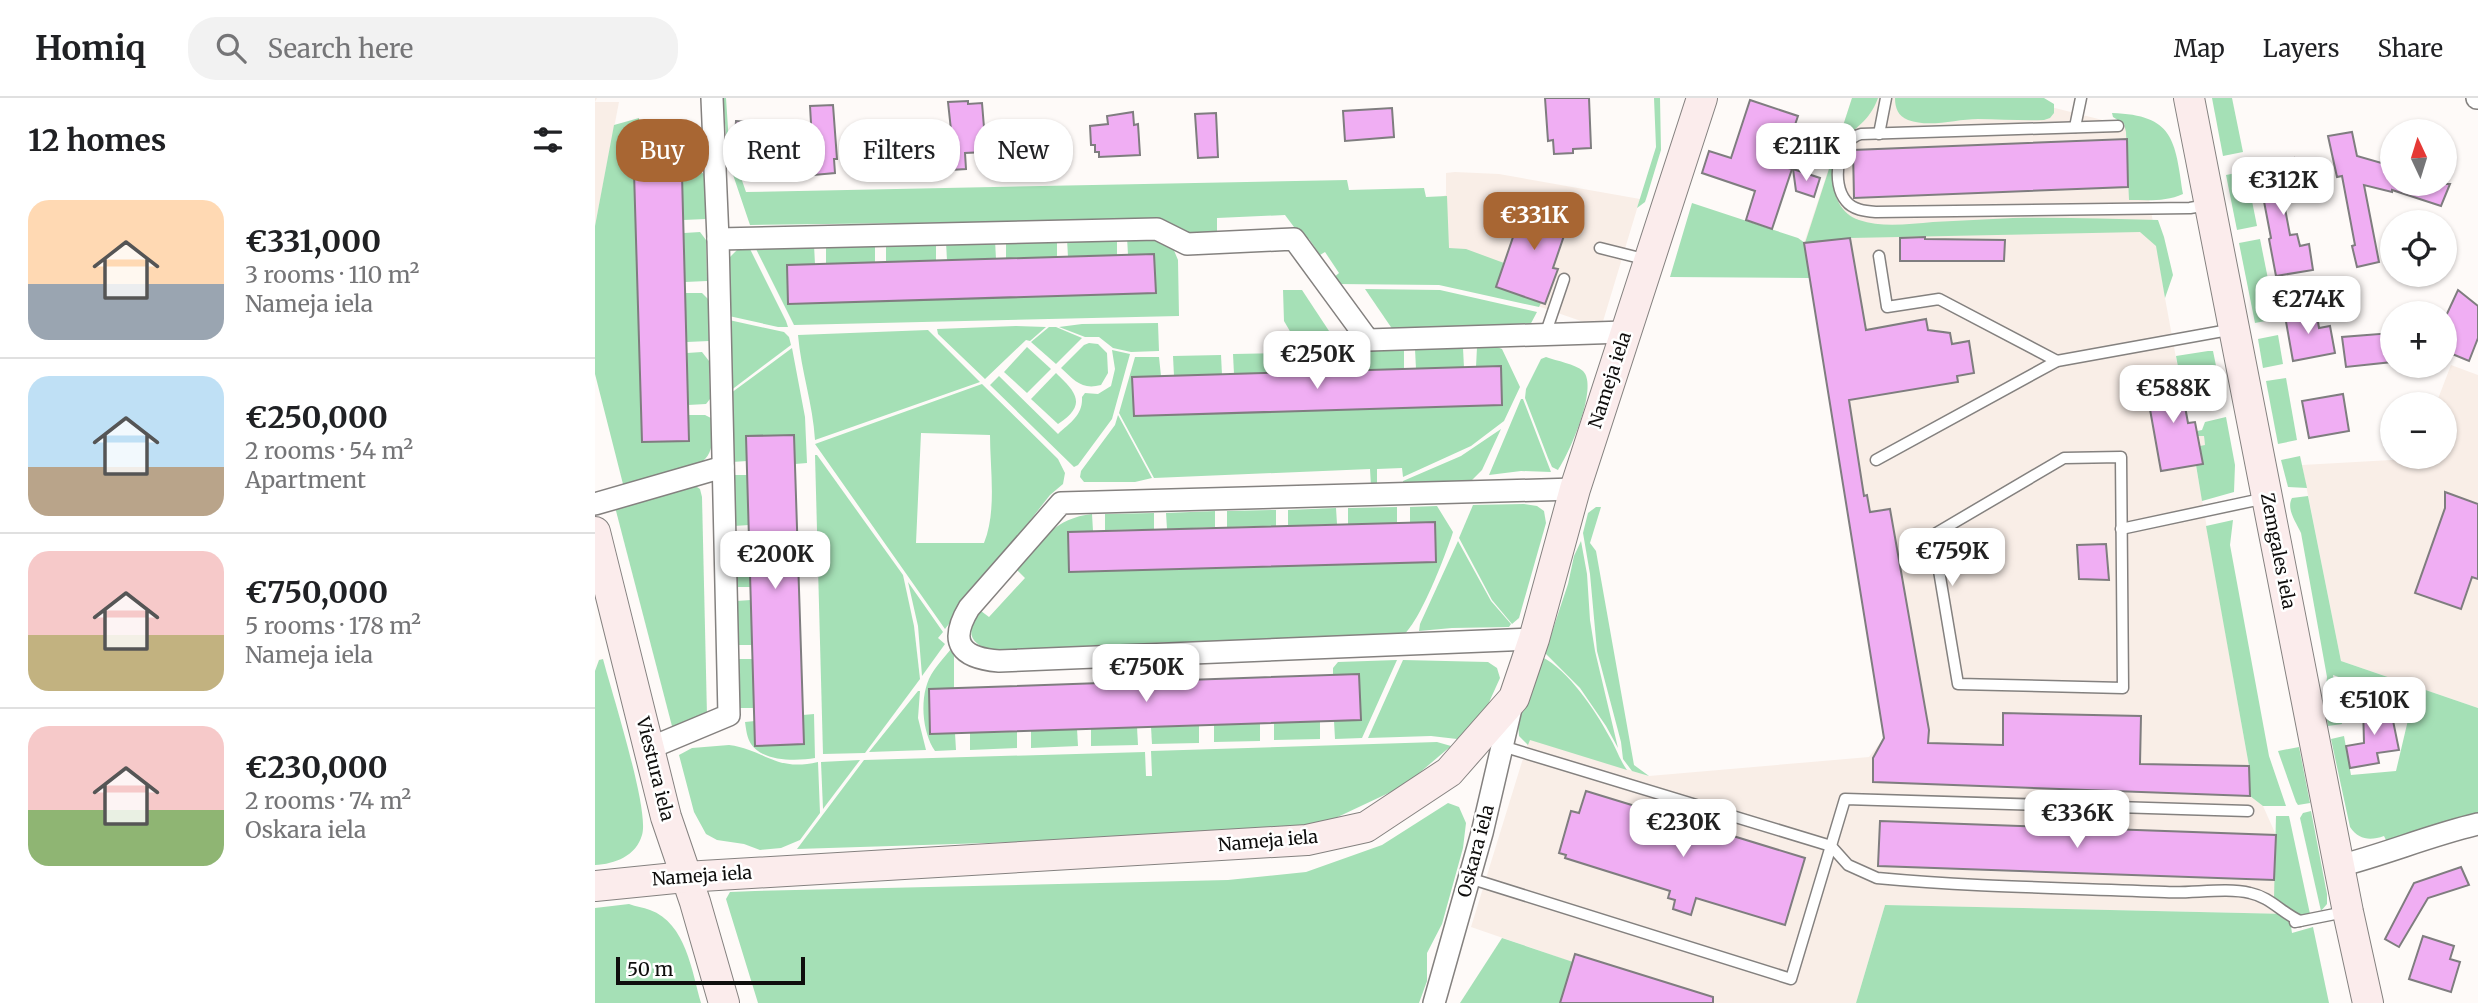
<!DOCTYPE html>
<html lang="en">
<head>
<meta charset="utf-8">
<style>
	body { margin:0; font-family:Merriweather,serif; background:#f2f2f2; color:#202124; height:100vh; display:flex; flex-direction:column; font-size:26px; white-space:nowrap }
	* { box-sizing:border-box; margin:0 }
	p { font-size:23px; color:#757577 }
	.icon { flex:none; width:38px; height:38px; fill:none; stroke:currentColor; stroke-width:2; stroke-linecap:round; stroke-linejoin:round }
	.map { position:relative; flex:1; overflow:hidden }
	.sheet { display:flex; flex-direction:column; background:#fff; width:595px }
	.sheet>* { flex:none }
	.banner { position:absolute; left:21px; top:21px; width:665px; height:63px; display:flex; gap:14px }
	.needle { width:46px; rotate:356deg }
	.buttons { position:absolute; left:1785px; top:21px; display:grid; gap:14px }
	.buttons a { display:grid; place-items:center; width:77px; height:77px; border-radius:50%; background:#fff; box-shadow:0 2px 5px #0004; font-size:35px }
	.scale { position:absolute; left:21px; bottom:18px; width:189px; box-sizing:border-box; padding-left:7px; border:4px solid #0f0e0d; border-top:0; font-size:19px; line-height:24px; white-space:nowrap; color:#0f0e0d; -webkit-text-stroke:5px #fff; paint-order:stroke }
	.price { position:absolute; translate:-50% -60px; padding:0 16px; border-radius:14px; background:#fff; color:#222; font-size:23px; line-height:46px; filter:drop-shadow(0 2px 4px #0008) }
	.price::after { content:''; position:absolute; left:50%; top:42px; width:21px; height:16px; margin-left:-10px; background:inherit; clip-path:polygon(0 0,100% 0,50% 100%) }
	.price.current { background:#a86633; color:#fff }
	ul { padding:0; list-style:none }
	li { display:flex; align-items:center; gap:21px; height:175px; padding:0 28px }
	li+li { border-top:2px solid #e0e0e0 }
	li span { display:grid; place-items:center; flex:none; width:196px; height:140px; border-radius:21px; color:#555 }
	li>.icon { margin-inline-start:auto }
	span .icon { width:84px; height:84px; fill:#fffc; stroke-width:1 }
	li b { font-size:30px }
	h2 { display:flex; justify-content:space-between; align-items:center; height:84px; padding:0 28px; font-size:30px }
	.chip { padding:0 24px; border-radius:28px; background:#fff; box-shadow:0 2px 5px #0004; font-size:24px; line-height:63px }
	.chip.current { background:#a86633; color:#fff }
	header { display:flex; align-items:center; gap:42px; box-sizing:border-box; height:98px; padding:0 35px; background:#fff; border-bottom:2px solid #e0e0e0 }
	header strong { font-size:33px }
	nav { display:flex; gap:38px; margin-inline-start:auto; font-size:24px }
	.search { width:490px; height:63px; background:#f2f2f2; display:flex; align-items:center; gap:18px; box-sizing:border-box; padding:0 24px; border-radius:28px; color:#757577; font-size:26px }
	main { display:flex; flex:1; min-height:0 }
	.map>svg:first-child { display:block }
</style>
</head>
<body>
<header>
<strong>Homiq</strong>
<div class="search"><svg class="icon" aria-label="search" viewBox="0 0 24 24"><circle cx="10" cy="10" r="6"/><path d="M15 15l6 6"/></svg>Search here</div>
<nav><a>Map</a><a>Layers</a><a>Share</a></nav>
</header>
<main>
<section class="sheet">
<h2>12 homes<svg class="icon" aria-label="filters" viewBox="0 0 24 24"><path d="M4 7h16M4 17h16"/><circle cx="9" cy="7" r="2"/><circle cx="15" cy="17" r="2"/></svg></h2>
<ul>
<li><span style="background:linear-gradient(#ffd9b3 60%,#9aa5b1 0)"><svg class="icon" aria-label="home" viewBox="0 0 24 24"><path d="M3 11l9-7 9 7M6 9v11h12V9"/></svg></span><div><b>€331,000</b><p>3 rooms · 110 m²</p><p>Nameja iela</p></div></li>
<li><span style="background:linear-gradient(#bfe0f5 65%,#b9a48a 0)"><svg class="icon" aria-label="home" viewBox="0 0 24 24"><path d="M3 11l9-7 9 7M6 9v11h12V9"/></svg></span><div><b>€250,000</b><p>2 rooms · 54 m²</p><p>Apartment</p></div></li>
<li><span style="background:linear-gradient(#f6c9c9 60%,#c2b280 0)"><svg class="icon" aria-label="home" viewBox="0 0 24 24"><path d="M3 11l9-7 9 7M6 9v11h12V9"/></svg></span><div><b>€750,000</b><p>5 rooms · 178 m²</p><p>Nameja iela</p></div></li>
<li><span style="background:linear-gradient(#f6c9c9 60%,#8fb573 0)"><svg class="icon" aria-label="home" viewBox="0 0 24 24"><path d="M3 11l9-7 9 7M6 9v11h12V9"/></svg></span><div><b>€230,000</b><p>2 rooms · 74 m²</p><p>Oskara iela</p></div></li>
</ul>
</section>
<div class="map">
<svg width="1883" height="905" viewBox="0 0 1883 905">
	<rect width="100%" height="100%" fill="#fefaf8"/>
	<!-- built -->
	<g fill="#f9eee7">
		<polygon points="0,0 2,0 0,4 24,4 0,128"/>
		<polygon points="1257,0 1435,0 1452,8 1543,31 1570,200 1593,325 1600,324 1603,338 1609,337 1610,347 1608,366 1601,368 1654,668 1655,698 1668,708 1681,737 1694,816 1290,807 1261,905 965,905 977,864 876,829 934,641 1054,678 1274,659 1289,640 1209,145"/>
		<polygon points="860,74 904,76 1045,101 1006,230 851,176 846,99 851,97 851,75"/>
		<polygon points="1856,267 1883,277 1883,610 1746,563 1707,367 1850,359 1850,306 1841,306"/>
	</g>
	<!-- green -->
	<g fill="#a5e0b6" fill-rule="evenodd">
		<polygon points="128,0 131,0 134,45 151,94 752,82 754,92 829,90 831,99 852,98 854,150 871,151 909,165 901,189 946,205 944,209 844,187 741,186 737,181 744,175 730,154 725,157 714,141 705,137 690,117 622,120 622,138 598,139 478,123 155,127 133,62"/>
		<polygon points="1059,0 1065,0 1066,52 1052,98 1050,104 1042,110 1061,49"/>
		<path d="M1257,0h26c-14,39 -45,29 -45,80 0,18 8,36 26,42 23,8 50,4 74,2 27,-1 54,-3 80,-4 48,-1 97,1 145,2l6,17 9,38 -8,23 -9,-52 -16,-14 -290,6 -45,6 5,34 -140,-1 22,-74 106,35 7,5z"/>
		<path d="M1300,0h149l10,6v9l-4,5 -6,2c-22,1 -44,-1 -66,-1 -22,0 -48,9 -70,1 -10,-4 -13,-12 -13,-22z"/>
		<polygon points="1617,0 1637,0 1648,54 1628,58"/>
		<path d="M1517,15c62,2 63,27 71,81 -17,8 -36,6 -54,6l-3,-68 -2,-8 -11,-7z"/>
		<path d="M44,20v16c11,-1 57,-5 63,3 4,5 2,17 2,23h-22l-1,-23 -48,1 9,304 47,-1v-26h16l6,3c0,21 6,34 -13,47l-74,23 -29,-114v-148l19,-101z"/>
		<polygon points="87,73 105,73 110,77 111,121 88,122"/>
		<polygon points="1651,73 1662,128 1642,132 1631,77"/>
		<polygon points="105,134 111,142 112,183 90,184 89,135"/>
		<polygon points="522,139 522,157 473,159 472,141"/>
		<polygon points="532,139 555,139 578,150 583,162 584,218 199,227 160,149 219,147 220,166 192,167 194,206 560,195 559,157 533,157"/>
		<polygon points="462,141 462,159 411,160 411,142"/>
		<polygon points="1665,141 1681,221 1660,225 1644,145"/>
		<polygon points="400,142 401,161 352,162 351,144"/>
		<polygon points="341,144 341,162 291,164 291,145"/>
		<polygon points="280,146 280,164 231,166 231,147"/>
		<polygon points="154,149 191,223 193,229 183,229 134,218 133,161 142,152"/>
		<polygon points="770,191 845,192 942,214 934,229 800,235"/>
		<polygon points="688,192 707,192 736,236 696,235 689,223"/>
		<polygon points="90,195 107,195 113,201 114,243 92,244"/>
		<polygon points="134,222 189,234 194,239 196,247 135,293"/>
		<polygon points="563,225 564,253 536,254 518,250 504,239 490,239 464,229 487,226"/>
		<polygon points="421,228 451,229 435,243 431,242 390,281 343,236 342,231"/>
		<polygon points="454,229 461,229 487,240 461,266 436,244"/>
		<path d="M333,232l52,52 -165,58c-2,-36 -14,-69 -17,-105z"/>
		<polygon points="1683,237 1688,266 1668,270 1663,241"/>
		<path d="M494,245l9,1 9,9 1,20 -7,12c-19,5 -26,-4 -40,-17l23,-23z"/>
		<polygon points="432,249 456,271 432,295 409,274"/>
		<polygon points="882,249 902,249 907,251 925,289 909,323 876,348 808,379 807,370 782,371 782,388 776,388 775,371 559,380 524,315 540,259 564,259 566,278 537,279 539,318 907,307 906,269 881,269"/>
		<polygon points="197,250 210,319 212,365 200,366 199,337 151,338 152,363 137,364 136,295"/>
		<polygon points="868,250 869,270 821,271 820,251"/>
		<path d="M517,252l18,4 -18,65 -34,46 -4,2 -84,-82 9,-9 59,58c13,-12 25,-19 24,-37l3,-4 13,1 13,-8 4,-17z"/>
		<polygon points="809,252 809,271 760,273 760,253"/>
		<polygon points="748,253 748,273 699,274 699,255"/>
		<polygon points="1613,253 1618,253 1629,307 1615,310 1611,292 1588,296 1581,258"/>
		<polygon points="107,254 114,263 115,301 111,306 93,307 92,255"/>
		<polygon points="686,255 687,275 639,276 638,256"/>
		<polygon points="626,257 627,277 579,278 578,258"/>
		<path d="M951,259c11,4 29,7 37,14 16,16 -14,83 -25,99l-6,-3 -4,-9 -23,-60 1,-9 15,-30z"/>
		<path d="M461,275c21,20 31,32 2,51l-27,-25z"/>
		<polygon points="1691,280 1702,342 1683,346 1671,283"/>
		<path d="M387,286l76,75 7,14 -2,11 -13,11 -105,134 -130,-185zM326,335l69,2c0,34 7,76 -6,108h-68z"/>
		<polygon points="926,301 928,301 956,374 926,373 894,377"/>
		<polygon points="523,317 557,380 540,384 489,384 485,379 486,373 520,327"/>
		<polygon points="1631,319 1640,367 1639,394 1607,403 1601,367 1608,366 1605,348 1610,347 1609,338 1603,338 1602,333 1607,332 1610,324"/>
		<polygon points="906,331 887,372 874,385 808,388 808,383 866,358"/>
		<polygon points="220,357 222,357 308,477 319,528 325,581 270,655 228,656"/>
		<polygon points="1705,358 1712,390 1693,389 1686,362"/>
		<polygon points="138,377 152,377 154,427 139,428"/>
		<polygon points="99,387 105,391 107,399 112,618 78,632 20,409"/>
		<path d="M1713,398l33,165 137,47v106l-46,11 -45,17 -3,-6c-14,5 -25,4 -34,-9l-19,-88 13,-3 7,39 45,-4 16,-68 -79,-28 9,49 -14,2 -4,-25 3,-24 -26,-144c-5,-11 -15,-24 -9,-35z"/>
		<polygon points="929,406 942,408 949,413 951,425 924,520 917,526 897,502 864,440 878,407"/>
		<path d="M842,408l16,26c-7,22 -34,93 -51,104l-255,7 -21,7 -131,3c-24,-10 -29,-16 -19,-41l5,-1 8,6 36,-39 -10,-10c24,-26 40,-50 77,-54l1,17 -25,1 1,39 367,-9 -1,-40h-25v-15z"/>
		<polygon points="802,409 802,425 753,426 753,410"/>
		<polygon points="1001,409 1006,409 995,445 1001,453 1039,667 1054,678 1037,673 1028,661 1026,644 1002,553 995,476 988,435 993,415"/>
		<polygon points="741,410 742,426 693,428 693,412"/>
		<polygon points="681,412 681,428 632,429 632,413"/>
		<polygon points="620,413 620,429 572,431 571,415"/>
		<polygon points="559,415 559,431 510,432 510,416"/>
		<polygon points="1638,422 1635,447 1674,658 1691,708 1668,708 1655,698 1654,668 1611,428"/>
		<polygon points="139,441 154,441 156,489 140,489"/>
		<polygon points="863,443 896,503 916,526 914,529 857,530 824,533 825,526"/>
		<polygon points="986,443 992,476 995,522 1000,553 1023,650 1011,628 985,590 950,555 973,486 979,458"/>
		<polygon points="313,484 348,534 343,540 350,546 327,578 323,528"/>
		<polygon points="156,502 157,547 142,547 141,503"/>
		<path d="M356,551h3v39l-25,1 2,45 24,-1 1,17 -21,1c-13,-19 -16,-55 -4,-76 5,-9 13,-17 20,-26z"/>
		<path d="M947,559c26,13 54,54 67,79 7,11 10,23 18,34l-97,-30 -2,5 -9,-9 -1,-12z"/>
		<path d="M8,561c8,31 47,152 39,176 -6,21 -27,29 -47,30v-194l4,-11z"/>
		<polygon points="142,561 158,561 159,610 143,610"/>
		<polygon points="802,562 767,640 740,641 739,623 766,622 764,577 738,577 738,570 743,564"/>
		<polygon points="808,562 893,564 902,570 905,580 891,611 862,641 836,638 773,640"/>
		<polygon points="323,593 325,593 323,620 331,652 274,654"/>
		<path d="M219,616l1,44c-18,3 -52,4 -64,-14 -4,-6 -5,-15 -6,-22l10,-1 1,25 47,-2v-29z"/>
		<polygon points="725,623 725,641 679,642 679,625"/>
		<polygon points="665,625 665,643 619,644 619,627"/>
		<polygon points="604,628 604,645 557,646 556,629"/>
		<polygon points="542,629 543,647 496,648 496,631"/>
		<polygon points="482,631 483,648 436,650 436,633"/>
		<polygon points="422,634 422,650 375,652 375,635"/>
		<polygon points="842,644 856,648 816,682 800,692 732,724 675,731 579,739 202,751 269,662 550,654 551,678 557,678 556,653"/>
		<path d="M134,647c37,5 46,27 89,17l2,51 -20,27 -19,8 -21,2 -16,-6 -27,-4 -11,-6 -12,-22 -15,-57 13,-7z"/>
		<polygon points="1704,649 1715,705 1703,707 1701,704 1683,653"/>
		<polygon points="265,662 228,711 226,664"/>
		<polygon points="853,705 864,709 871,725 868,750 847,826 832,855 832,883 824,905 163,905 131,801 135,794 160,793 633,782 711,774 787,747"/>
		<polygon points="1716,713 1732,796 1732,806 1726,813 1705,720 1708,715"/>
		<polygon points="1681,718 1694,718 1715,816 1704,818 1679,800"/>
		<path d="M34,806c7,3 14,3 21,6 36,13 42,62 51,93h-106v-95z"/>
		<polygon points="1290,807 1694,816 1697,835 1718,829 1734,905 1261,905"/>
		<polygon points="907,840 978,864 965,905 865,905"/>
	</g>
	<!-- building -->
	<g fill="#f0aef3" stroke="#7f7d7f" stroke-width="2">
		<polygon points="950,0 994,0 996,50 978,51 978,55 959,56 958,42 953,43"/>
		<polygon points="1155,2 1203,18 1186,68 1197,71 1177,131 1151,122 1160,93 1107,75 1114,53 1136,60"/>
		<polygon points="373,3 373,6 387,5 391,54 370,55 371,71 340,73 339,32 356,32 353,4"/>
		<polygon points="238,7 242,61 239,61 240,75 219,77 215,8"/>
		<polygon points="797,10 799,39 750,43 748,13"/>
		<polygon points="538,14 539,27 543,26 545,57 504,59 504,54 500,54 500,47 496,47 495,28 513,26 512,18"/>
		<polygon points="621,15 623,59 603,60 600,16"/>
		<polygon points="141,23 167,25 166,49 139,47"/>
		<polygon points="1757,34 1762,58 1797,68 1797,86 1855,86 1846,108 1797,92 1797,94 1769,87 1784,164 1762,169 1757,148 1760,147 1747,78 1742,79 1733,38"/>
		<polygon points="86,39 94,343 47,344 38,40"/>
		<polygon points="1532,41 1533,89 1259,100 1258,52"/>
		<polygon points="1699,60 1706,96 1688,100 1695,137 1702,136 1705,148 1714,146 1718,172 1681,178 1674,141 1676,140 1662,67"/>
		<polygon points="1198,71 1225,80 1219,99 1201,93"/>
		<polygon points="931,101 976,117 958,170 963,171 950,206 901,189"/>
		<polygon points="1330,139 1330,141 1410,142 1409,163 1305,163 1305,140"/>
		<polygon points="1255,140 1271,232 1331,221 1333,232 1355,235 1357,246 1374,243 1379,275 1362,278 1363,284 1254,302 1269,398 1272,397 1275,414 1295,411 1334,632 1333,645 1408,647 1408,615 1546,618 1545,666 1654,668 1655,698 1278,684 1278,660 1289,640 1209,145"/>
		<polygon points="559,156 561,195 193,206 192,167"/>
		<polygon points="1863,192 1883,208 1883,240 1874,263 1850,253 1850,220"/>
		<polygon points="1721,212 1724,230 1735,228 1740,255 1698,263 1690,218"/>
		<polygon points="1797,235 1797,264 1751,269 1747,239"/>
		<polygon points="906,268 907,307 539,318 537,279"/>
		<polygon points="1584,275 1593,325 1600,324 1608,366 1566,373 1551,289 1561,287 1559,279"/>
		<polygon points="1748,296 1754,333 1714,340 1707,303"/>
		<polygon points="199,337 209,646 160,648 151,338"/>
		<polygon points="1850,394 1883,406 1883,481 1877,479 1866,511 1820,495 1850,410"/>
		<polygon points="840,424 841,464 474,474 473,434"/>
		<polygon points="1511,446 1514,482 1484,481 1482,447"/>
		<polygon points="764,576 766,622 335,636 334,591"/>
		<polygon points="1768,607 1795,608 1804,652 1782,655 1784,665 1755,670 1751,648 1769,645"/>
		<polygon points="991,693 1210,760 1190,827 1101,800 1096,817 1078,811 1080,802 1073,800 1075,793 970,760 971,757 964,755 976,713 984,715"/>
		<polygon points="1285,723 1681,737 1679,782 1283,768"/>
		<polygon points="1866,769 1874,787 1833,800 1804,849 1790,841 1819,785"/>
		<polygon points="1828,838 1859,848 1855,861 1865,864 1856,894 1814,881"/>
		<polygon points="980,856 1118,899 1118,905 965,905"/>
	</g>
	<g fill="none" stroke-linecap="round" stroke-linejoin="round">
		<!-- lane casing -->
		<g stroke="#84817f" stroke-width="13">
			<g id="lane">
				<path d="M1523,28l-257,8c-24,6 -30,50 -15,67 7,9 19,10 30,11l314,-4 17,-3"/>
				<polyline points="1480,29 1486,0"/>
				<polyline points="1284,36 1291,0"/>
				<polyline points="1005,150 1053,162"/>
				<polyline points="1284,158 1292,209 1344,201 1462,263"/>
				<polyline points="950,237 969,181"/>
				<polygon points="1526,359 1528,590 1363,586 1338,437 1469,360"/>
				<polyline points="1281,362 1462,263 1639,231"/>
				<polyline points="1526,431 1671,400"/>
				<path d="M907,648l329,100 17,19 29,13c96,9 192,10 288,14 25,2 61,-5 85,1 20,4 32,20 50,28"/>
				<polyline points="874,780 1196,881 1250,701 1653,713"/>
				<polyline points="1700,824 1750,814"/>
			</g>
		</g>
		<!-- street casing -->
		<g stroke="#84817f" stroke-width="24">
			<g id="street">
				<polyline points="1882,0 1883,0"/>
				<polyline points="123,141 562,131 592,146 699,141 773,242 1030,234"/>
				<polyline points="0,406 128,369"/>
				<path d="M939,541l-535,22c-38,-3 -51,-18 -30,-53l92,-105 514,-14"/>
				<polyline points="55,650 134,617 123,141 117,0"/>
				<path d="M1744,768c47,-12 92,-31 139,-42"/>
				<polyline points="839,905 887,735 917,606"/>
			</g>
		</g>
		<!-- secondary casing -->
		<g stroke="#84817f" stroke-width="32">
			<g id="secondary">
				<polyline points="1594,0 1753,814 1773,905"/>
				<polyline points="0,434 71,719 100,804 129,905"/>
				<polyline points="0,788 90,779 712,742 771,729 854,674 919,600 939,541 980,391 1107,0"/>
			</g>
		</g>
		<!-- lane -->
		<use href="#lane" stroke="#fff" stroke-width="10"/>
		<!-- street -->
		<use href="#street" stroke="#fff" stroke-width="21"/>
		<!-- secondary -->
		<use href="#secondary" stroke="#fbecec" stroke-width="30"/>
	</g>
	<g text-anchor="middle" stroke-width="5" stroke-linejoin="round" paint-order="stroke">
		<!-- street labels -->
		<g font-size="18" fill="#0f0e0d" stroke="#fff">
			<text transform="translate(1015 282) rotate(-72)" y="6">Nameja iela</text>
			<text transform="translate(1683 453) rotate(79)" y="6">Zemgales iela</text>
			<text transform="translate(60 671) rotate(76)" y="6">Viestura iela</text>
			<text transform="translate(673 743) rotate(-5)" y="6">Nameja iela</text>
			<text transform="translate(881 753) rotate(-75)" y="6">Oskara iela</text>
			<text transform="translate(107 778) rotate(-4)" y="6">Nameja iela</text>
		</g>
	</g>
</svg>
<div class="buttons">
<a><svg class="needle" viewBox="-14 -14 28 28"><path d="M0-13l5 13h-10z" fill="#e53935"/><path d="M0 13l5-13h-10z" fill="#757577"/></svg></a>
<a><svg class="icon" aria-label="locate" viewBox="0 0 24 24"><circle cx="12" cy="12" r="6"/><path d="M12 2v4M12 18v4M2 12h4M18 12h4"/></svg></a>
<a>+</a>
<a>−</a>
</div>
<div class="scale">50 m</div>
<b class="price" style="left:1211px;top:85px">€211K</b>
<b class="price" style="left:1688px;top:119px">€312K</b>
<b class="price current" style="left:939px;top:154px">€331K</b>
<b class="price" style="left:1713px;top:238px">€274K</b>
<b class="price" style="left:722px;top:293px">€250K</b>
<b class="price" style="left:1578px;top:327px">€588K</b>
<b class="price" style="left:1357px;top:490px">€759K</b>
<b class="price" style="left:180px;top:493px">€200K</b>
<b class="price" style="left:551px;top:606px">€750K</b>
<b class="price" style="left:1779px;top:639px">€510K</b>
<b class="price" style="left:1482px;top:752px">€336K</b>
<b class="price" style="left:1088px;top:761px">€230K</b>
<div class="banner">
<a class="chip current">Buy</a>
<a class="chip">Rent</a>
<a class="chip">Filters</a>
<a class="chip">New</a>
</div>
</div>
</main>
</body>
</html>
